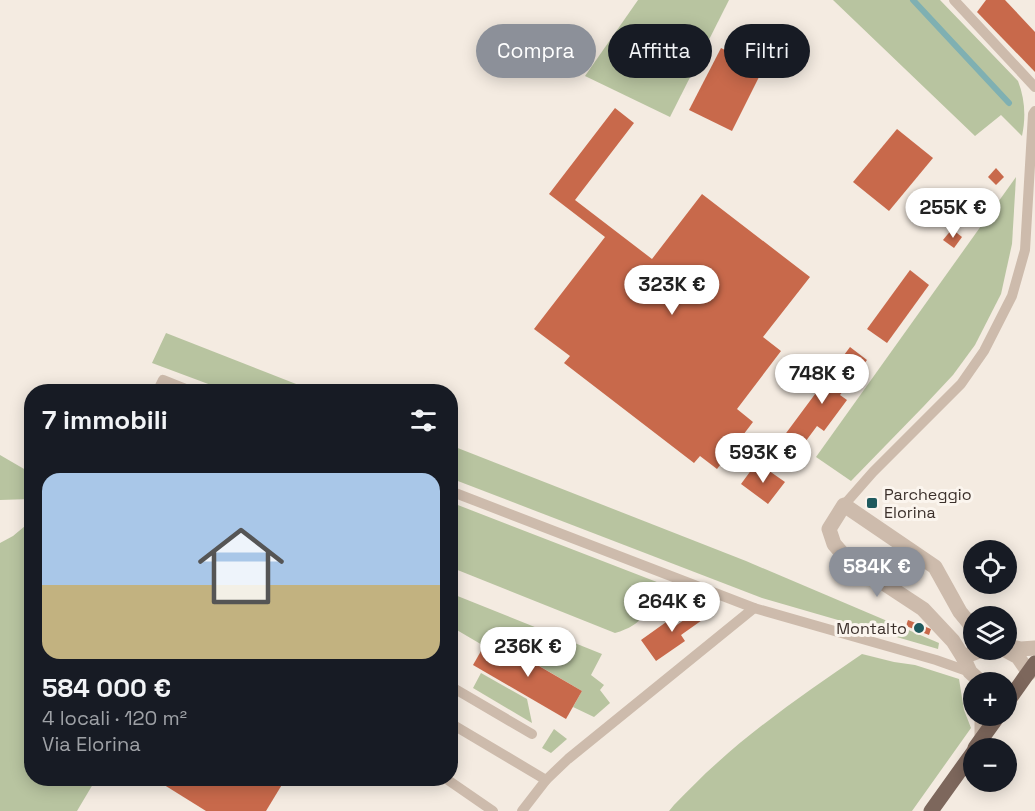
<!DOCTYPE html>
<html lang="it">
<head>
<meta charset="utf-8">
<style>
	body { margin:0; font-family:"Space Grotesk",sans-serif; background:#242831; color:#f1f3f6; height:100vh; display:flex; flex-direction:column; font-size:22px; white-space:nowrap }
	* { box-sizing:border-box; margin:0 }
	p { font-size:20px; color:#9ea1a6 }
	.icon { flex:none; width:33px; height:33px; fill:none; stroke:currentColor; stroke-width:2; stroke-linecap:round; stroke-linejoin:round }
	.map { position:relative; flex:1; overflow:hidden }
	.sheet { position:absolute; left:24px; top:384px; width:434px; height:402px; display:flex; flex-direction:column; background:#171b24; border-radius:24px; box-shadow:0 3px 15px #0003 }
	.sheet>* { flex:none }
	.banner { position:absolute; left:476px; top:24px; width:470px; height:54px; display:flex; gap:12px }
	.fabs { position:absolute; left:963px; top:540px; display:grid; gap:12px }
	.fabs a { display:grid; place-items:center; width:54px; height:54px; border-radius:50%; background:#171b24; box-shadow:0 3px 15px #0003; font-size:30px }
	.price { position:absolute; translate:-50% -51px; padding:0 14px; border-radius:21px; background:#fff; color:#222; font-size:20px; line-height:39px; filter:drop-shadow(0 2px 3px #0008) }
	.price::after { content:''; position:absolute; left:50%; top:36px; width:18px; height:14px; margin-left:-9px; background:inherit; clip-path:polygon(0 0,100% 0,50% 100%) }
	.price.selected { background:#8c9099; color:#fff }
	ul { padding:0; list-style:none }
	li { display:grid; align-content:center; gap:12px; height:318px; padding:0 18px }
	li span { display:grid; place-items:center; height:186px; border-radius:18px; color:#555 }
	li>.icon { margin-inline-start:auto }
	span .icon { width:108px; height:108px; fill:#fffc; stroke-width:1 }
	li b { font-size:26px }
	h2 { display:flex; justify-content:space-between; align-items:center; height:72px; padding:0 18px; font-size:26px }
	.pill { padding:0 21px; border-radius:27px; background:#171b24; box-shadow:0 3px 15px #0003; font-size:21px; line-height:54px }
	.pill.selected { background:#8c9099; color:#fff }
	.map>svg:first-child { display:block }
</style>
</head>
<body>
<div class="map">
<svg width="1035" height="811" viewBox="0 0 1035 811">
	<rect width="100%" height="100%" fill="#f4ebe1"/>
	<!-- green -->
	<g fill="#b8c4a0">
		<polygon points="638,0 729,0 670,117 585,76"/>
		<path d="M833,0h107l78,81c7,18 8,36 4,55l-21,-21 -26,21z"/>
		<polygon points="1016,177 1012,244 1001,294 975,345 953,375 923,407 851,481 816,457"/>
		<polygon points="166,333 314,391 227,391 152,363"/>
		<polygon points="450,445 746,561 939,643 938,649 762,598 450,478"/>
		<polygon points="0,455 31,473 31,499 0,500"/>
		<path d="M450,502l212,82c-13,25 -18,41 -47,49l-165,-66z"/>
		<polygon points="31,521 32,778 96,779 77,811 0,811 0,543 13,536"/>
		<polygon points="450,593 602,654 591,675 604,685 600,690 610,703 594,717 573,707 582,691 490,637 484,646 450,626"/>
		<path d="M862,654l32,8 21,3 44,14 5,31 7,18 -59,83h-243l5,-6c14,-14 28,-29 43,-42 45,-41 96,-75 145,-109z"/>
		<polygon points="481,673 527,699 532,723 473,688"/>
		<polygon points="554,729 567,739 551,753 542,748"/>
	</g>
	<g fill="none" stroke-linecap="round" stroke-linejoin="round">
		<!-- stream -->
		<polyline stroke="#7fb0b2" stroke-width="6" points="913,0 1009,103"/>
	</g>
	<!-- building -->
	<g fill="#c8694b">
		<polygon points="986,0 1005,0 1035,32 1035,72 977,12"/>
		<polygon points="721,48 763,69 732,131 689,110"/>
		<polygon points="615,108 634,123 575,200 652,259 702,194 810,277 763,337 781,351 737,409 753,422 717,469 700,456 694,463 564,363 570,356 534,329 605,237 549,194"/>
		<polygon points="897,129 933,158 889,211 853,182"/>
		<polygon points="996,168 1004,177 996,185 988,177"/>
		<polygon points="952,229 962,237 954,248 943,240"/>
		<polygon points="910,270 929,285 887,343 867,329"/>
		<polygon points="850,347 867,360 840,395 847,400 824,431 817,426 791,461 775,448"/>
		<polygon points="765,468 785,482 768,504 741,484 752,469 760,474"/>
		<polygon points="691,597 705,618 681,635 685,641 656,661 641,640 669,620 674,627 694,613 685,601"/>
		<polygon points="908,620 931,629 929,635 906,626"/>
		<polygon points="489,637 582,691 566,719 473,665"/>
		<polygon points="153,778 286,778 266,811 206,811"/>
	</g>
	<g fill="none" stroke-linecap="round" stroke-linejoin="round">
		<!-- service -->
		<g stroke="#cdbbac" stroke-width="10">
			<polyline points="954,0 1035,87"/>
			<polyline points="157,392 163,380 193,392"/>
			<polyline points="450,491 754,608"/>
			<polyline points="844,505 873,472 961,384 984,351 1012,296 1025,250 1033,114 1035,111"/>
			<polyline points="450,686 532,734"/>
			<polyline points="450,723 546,780"/>
			<polyline points="445,778 493,811"/>
			<polyline points="522,811 546,780 568,759 754,608 936,660 970,672"/>
		</g>
		<!-- minor -->
		<g stroke="#cdbbac" stroke-width="15">
			<polyline points="974,629 960,612 935,567 844,505 829,529 834,544 847,559 923,609 953,641 963,657 970,672 981,682"/>
			<polyline points="1006,646 1021,649 1035,648"/>
			<polyline points="1005,650 1018,657 1029,673"/>
			<polyline points="963,657 982,650"/>
			<polyline points="982,716 982,739"/>
		</g>
		<!-- primary -->
		<g stroke="#7d675c" stroke-width="15">
			<polyline points="1006,704 1035,663"/>
			<polyline points="975,748 998,716"/>
			<polyline points="931,811 974,751"/>
		</g>
	</g>
	<!-- markers -->
	<g fill="#1f5a5e" stroke="#fbf5ee" stroke-width="2">
		<rect x="866" y="497" width="12" height="12" rx="3"/>
		<circle cx="919" cy="628" r="6"/>
	</g>
	<g text-anchor="middle" stroke-width="6" stroke-linejoin="round" paint-order="stroke">
		<!-- poi labels -->
		<g font-size="16" fill="#3b302b" stroke="#fbf5ee" text-anchor="start">
			<text x="884" y="500">Parcheggio<tspan x="884" dy="18">Elorina</tspan></text>
			<text x="907" y="634" text-anchor="end">Montalto</text>
		</g>
	</g>
</svg>
<div class="fabs">
<a><svg class="icon" aria-label="locate" viewBox="0 0 24 24"><circle cx="12" cy="12" r="6"/><path d="M12 2v4M12 18v4M2 12h4M18 12h4"/></svg></a>
<a><svg class="icon" aria-label="layers" viewBox="0 0 24 24"><path d="M12 4l9 5-9 5-9-5zM3 14l9 5 9-5"/></svg></a>
<a>+</a>
<a>−</a>
</div>
<b class="price" style="left:953px;top:239px">255K €</b>
<b class="price" style="left:672px;top:316px">323K €</b>
<b class="price" style="left:822px;top:405px">748K €</b>
<b class="price" style="left:763px;top:484px">593K €</b>
<b class="price selected" style="left:877px;top:598px">584K €</b>
<b class="price" style="left:672px;top:633px">264K €</b>
<b class="price" style="left:528px;top:678px">236K €</b>
<div class="banner">
<a class="pill selected">Compra</a>
<a class="pill">Affitta</a>
<a class="pill">Filtri</a>
</div>
<section class="sheet">
<h2>7 immobili<svg class="icon" aria-label="filters" viewBox="0 0 24 24"><path d="M4 7h16M4 17h16"/><circle cx="9" cy="7" r="2"/><circle cx="15" cy="17" r="2"/></svg></h2>
<ul>
<li><span style="background:linear-gradient(#a9c7e8 60%,#c2b280 0)"><svg class="icon" aria-label="home" viewBox="0 0 24 24"><path d="M3 11l9-7 9 7M6 9v11h12V9"/></svg></span><div><b>584 000 €</b><p>4 locali · 120 m²</p><p>Via Elorina</p></div></li>
</ul>
</section>
</div>
</body>
</html>
